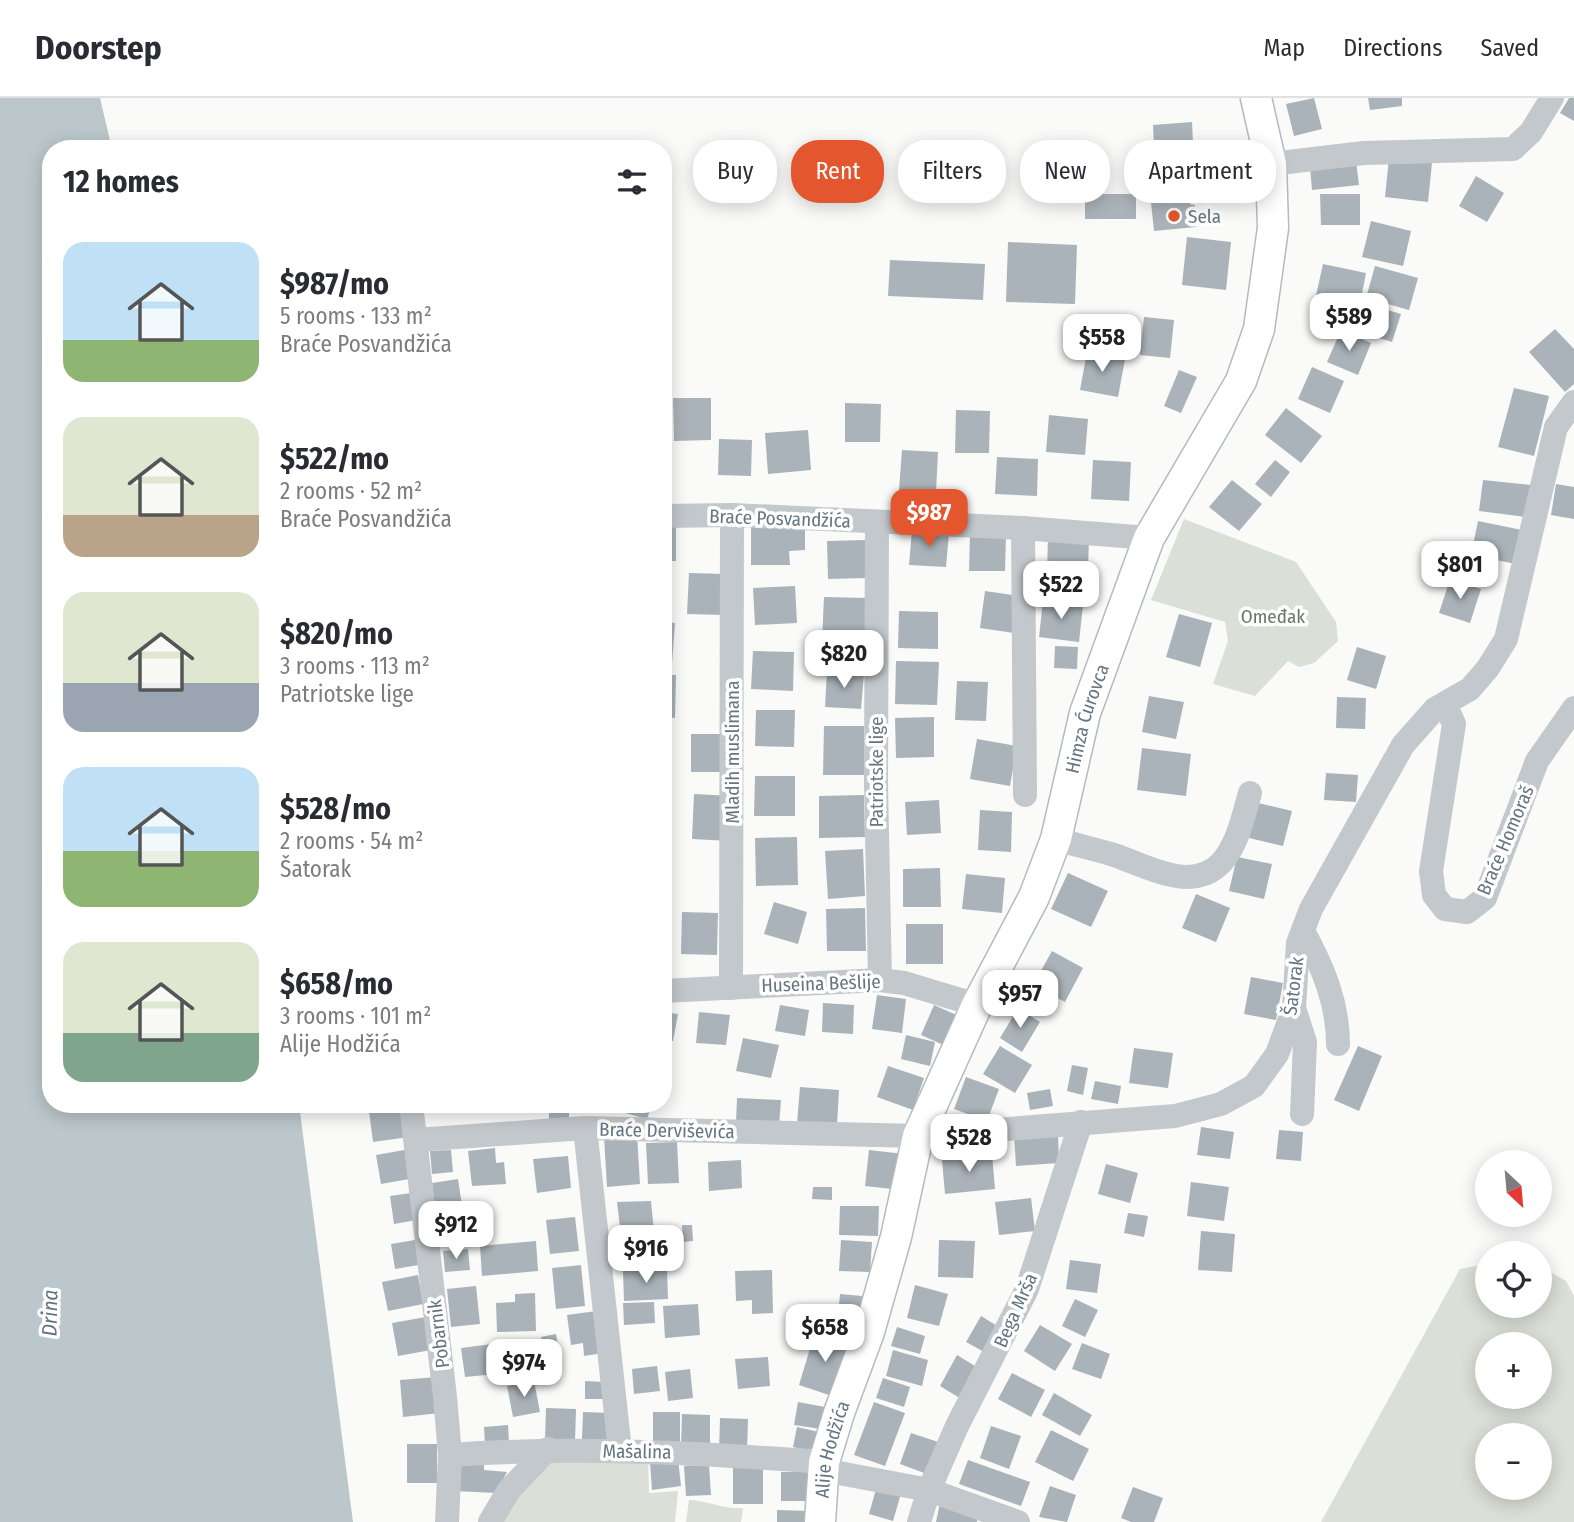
<!DOCTYPE html>
<html lang="en">
<head>
<meta charset="utf-8">
<style>
	body { margin:0; font-family:"Fira Sans Condensed",sans-serif; background:#f7f7f7; color:#2b2b33; height:100vh; display:flex; flex-direction:column; font-size:26px; white-space:nowrap }
	* { box-sizing:border-box; margin:0 }
	p { font-size:23px; color:#7c7c81 }
	.icon { flex:none; width:38px; height:38px; fill:none; stroke:currentColor; stroke-width:2; stroke-linecap:round; stroke-linejoin:round }
	.map { position:relative; flex:1; overflow:hidden }
	.panel { position:absolute; left:42px; top:42px; width:630px; height:973px; display:flex; flex-direction:column; background:#fff; border-radius:28px; box-shadow:0 4px 18px #0003 }
	.panel>* { flex:none }
	.hud { position:absolute; left:693px; top:42px; width:665px; height:63px; display:flex; gap:14px }
	.needle { width:46px; rotate:154deg }
	.buttons { position:absolute; left:1475px; top:1052px; display:grid; gap:14px }
	.buttons a { display:grid; place-items:center; width:77px; height:77px; border-radius:50%; background:#fff; box-shadow:0 4px 18px #0003; font-size:35px }
	.price { position:absolute; translate:-50% -60px; padding:0 16px; border-radius:14px; background:#fff; color:#222; font-size:23px; line-height:46px; filter:drop-shadow(0 2px 4px #0008) }
	.price::after { content:''; position:absolute; left:50%; top:42px; width:21px; height:16px; margin-left:-10px; background:inherit; clip-path:polygon(0 0,100% 0,50% 100%) }
	.price.active { background:#e4572e; color:#fff }
	ul { padding:0; list-style:none }
	li { display:flex; align-items:center; gap:21px; height:175px; padding:0 21px }
	li span { display:grid; place-items:center; flex:none; width:196px; height:140px; border-radius:21px; color:#555 }
	li>.icon { margin-inline-start:auto }
	span .icon { width:84px; height:84px; fill:#fffc; stroke-width:1 }
	li b { font-size:30px }
	h2 { display:flex; justify-content:space-between; align-items:center; height:84px; padding:0 21px; font-size:30px }
	.tag { padding:0 24px; border-radius:28px; background:#fff; box-shadow:0 4px 18px #0003; font-size:24px; line-height:63px }
	.tag.active { background:#e4572e; color:#fff }
	header { display:flex; align-items:center; gap:42px; box-sizing:border-box; height:98px; padding:0 35px; background:#fff; border-bottom:2px solid #e1e1e2 }
	header strong { font-size:33px }
	nav { display:flex; gap:38px; margin-inline-start:auto; font-size:24px }
	.map>svg:first-child { display:block }
</style>
</head>
<body>
<header>
<strong>Doorstep</strong>
<nav><a>Map</a><a>Directions</a><a>Saved</a></nav>
</header>
<div class="map">
<svg width="1574" height="1424" viewBox="0 0 1574 1424">
	<rect width="100%" height="100%" fill="#fafaf8"/>
	<!-- green -->
	<g fill="#dadfd7" fill-rule="evenodd">
		<polygon points="1184,421 1296,464 1336,524 1338,543 1314,565 1299,569 1288,563 1255,598 1213,586 1228,543 1225,524 1151,502"/>
		<path d="M1487,1166l1,42h52v-40l26,15 8,15v226h-253l139,-253zM1488,1246h52v52h-52zM1488,1337h52v53h-52z"/>
		<polygon points="548,1351 648,1353 649,1395 678,1393 675,1424 491,1424"/>
		<path d="M689,1402c20,1 38,10 54,8l-2,14h-55z"/>
	</g>
	<!-- water -->
	<polygon fill="#bbc7cb" points="0,0 100,0 112,51 51,51 51,1006 299,1006 353,1424 0,1424"/>
	<!-- building -->
	<g fill="#aab3b9">
		<polygon points="1314,0 1322,31 1294,38 1286,6"/>
		<polygon points="1368,0 1402,0 1402,8 1370,12"/>
		<polygon points="1569,0 1574,0 1574,23 1560,15"/>
		<polygon points="1192,24 1194,66 1155,69 1153,27"/>
		<polygon points="1389,60 1432,65 1428,104 1385,99"/>
		<polygon points="1356,63 1359,87 1312,92 1310,69"/>
		<polygon points="1476,78 1504,95 1487,124 1459,108"/>
		<polygon points="1190,92 1190,106 1195,107 1196,129 1154,133 1150,95"/>
		<rect x="1085" y="96" width="51" height="25"/>
		<polygon points="1320,96 1360,96 1360,127 1321,127"/>
		<polygon points="1371,123 1411,133 1403,168 1362,159"/>
		<polygon points="1187,139 1231,144 1226,192 1182,187"/>
		<polygon points="1008,144 1077,147 1075,206 1006,204"/>
		<polygon points="890,162 985,166 983,202 888,198"/>
		<polygon points="1323,166 1366,175 1359,211 1315,202"/>
		<polygon points="1375,168 1418,180 1409,212 1366,200"/>
		<polygon points="1367,206 1401,216 1392,244 1359,234"/>
		<polygon points="1144,219 1174,222 1170,260 1140,257"/>
		<polygon points="1555,231 1574,251 1574,286 1565,294 1529,254"/>
		<polygon points="1341,232 1371,245 1358,277 1327,264"/>
		<polygon points="1087,254 1125,261 1118,299 1080,292"/>
		<polygon points="1312,269 1344,283 1330,315 1298,301"/>
		<polygon points="1179,272 1197,279 1181,315 1164,308"/>
		<polygon points="1514,290 1549,298 1534,358 1498,349"/>
		<polygon points="673,300 711,300 711,342 674,343"/>
		<polygon points="845,305 881,306 880,344 845,344"/>
		<polygon points="1286,310 1322,338 1301,365 1265,337"/>
		<polygon points="956,312 990,313 989,355 955,355"/>
		<polygon points="1049,317 1088,321 1085,357 1046,354"/>
		<polygon points="808,332 811,372 768,376 765,335"/>
		<polygon points="719,341 752,342 751,378 718,377"/>
		<polygon points="663,347 668,375 663,376"/>
		<polygon points="902,352 938,354 936,394 899,392"/>
		<polygon points="997,359 1038,361 1037,398 995,396"/>
		<polygon points="1093,362 1131,364 1129,403 1091,401"/>
		<polygon points="1275,362 1290,374 1271,399 1255,386"/>
		<polygon points="1232,382 1262,406 1239,433 1209,409"/>
		<polygon points="1483,382 1531,387 1527,419 1479,413"/>
		<polygon points="1556,386 1574,389 1574,421 1551,417"/>
		<polygon points="1478,423 1522,432 1516,466 1471,457"/>
		<rect x="663" y="425" width="13" height="38"/>
		<polygon points="805,425 805,452 789,453 790,467 751,467 751,426"/>
		<polygon points="912,432 949,435 946,469 909,467"/>
		<polygon points="970,436 1006,437 1005,473 969,473"/>
		<polygon points="1048,439 1089,439 1088,474 1047,474"/>
		<polygon points="865,442 867,480 828,481 827,443"/>
		<polygon points="689,475 725,476 724,517 687,516"/>
		<polygon points="1450,481 1481,491 1470,525 1439,515"/>
		<polygon points="795,488 797,525 755,527 753,490"/>
		<polygon points="985,493 1019,498 1014,535 980,530"/>
		<polygon points="824,499 868,500 867,545 822,544"/>
		<polygon points="1043,503 1083,507 1079,544 1039,539"/>
		<polygon points="899,513 938,514 938,551 898,550"/>
		<polygon points="1179,516 1212,525 1200,569 1166,559"/>
		<polygon points="663,524 675,525 672,565 663,565"/>
		<polygon points="1055,548 1078,549 1077,571 1054,570"/>
		<polygon points="1357,549 1386,558 1376,591 1347,582"/>
		<polygon points="753,553 794,554 793,593 751,591"/>
		<polygon points="896,563 939,564 937,607 895,606"/>
		<polygon points="827,573 864,576 861,611 825,609"/>
		<polygon points="663,577 676,577 675,620 663,619"/>
		<polygon points="957,583 988,584 986,623 955,622"/>
		<polygon points="1149,598 1184,604 1176,641 1142,634"/>
		<polygon points="1337,599 1366,600 1365,631 1336,630"/>
		<polygon points="756,612 795,612 794,649 755,648"/>
		<polygon points="934,619 934,659 896,660 895,620"/>
		<polygon points="824,628 864,628 864,677 823,677"/>
		<rect x="691" y="636" width="29" height="38"/>
		<polygon points="977,641 1017,648 1010,688 970,681"/>
		<polygon points="1142,650 1191,656 1186,698 1137,692"/>
		<polygon points="663,668 666,668 668,690 663,691"/>
		<polygon points="1326,675 1358,677 1356,704 1324,702"/>
		<polygon points="755,678 795,678 795,718 754,718"/>
		<polygon points="694,696 733,698 730,743 692,741"/>
		<polygon points="864,697 865,739 819,740 819,698"/>
		<polygon points="939,702 941,735 907,737 905,704"/>
		<polygon points="1258,705 1292,713 1283,748 1249,740"/>
		<polygon points="980,712 1012,714 1011,754 978,752"/>
		<polygon points="797,739 798,787 756,788 755,740"/>
		<polygon points="863,751 865,798 828,801 825,753"/>
		<polygon points="1237,759 1272,766 1264,801 1229,793"/>
		<polygon points="663,764 668,803 663,803"/>
		<polygon points="940,770 941,809 903,809 903,771"/>
		<polygon points="1068,775 1108,793 1091,829 1051,811"/>
		<polygon points="966,776 1005,780 1002,815 962,811"/>
		<polygon points="1196,796 1230,810 1216,844 1182,830"/>
		<polygon points="774,804 807,814 798,846 764,836"/>
		<polygon points="865,810 866,853 827,853 826,811"/>
		<polygon points="682,814 718,815 717,857 681,856"/>
		<rect x="906" y="826" width="37" height="40"/>
		<polygon points="1052,853 1083,870 1065,904 1033,887"/>
		<polygon points="1251,879 1283,885 1276,922 1244,916"/>
		<polygon points="877,897 906,901 902,935 872,931"/>
		<polygon points="823,905 854,907 853,936 822,934"/>
		<polygon points="780,907 809,912 805,938 775,933"/>
		<polygon points="934,907 961,919 948,949 921,937"/>
		<polygon points="1018,910 1040,924 1022,954 1000,940"/>
		<polygon points="663,914 678,916 673,943 663,941"/>
		<polygon points="699,914 730,917 726,947 696,945"/>
		<polygon points="906,937 935,944 930,968 901,961"/>
		<polygon points="743,940 779,947 771,980 736,973"/>
		<polygon points="1000,948 1032,967 1015,995 983,976"/>
		<polygon points="1358,948 1382,958 1359,1013 1334,1002"/>
		<polygon points="1134,950 1173,955 1168,990 1129,985"/>
		<polygon points="1072,967 1088,970 1083,997 1067,993"/>
		<polygon points="888,968 924,980 913,1012 877,999"/>
		<polygon points="966,979 999,991 987,1023 954,1011"/>
		<polygon points="1095,983 1121,988 1118,1006 1091,1001"/>
		<polygon points="800,989 839,992 837,1027 797,1025"/>
		<polygon points="1050,991 1053,1008 1030,1012 1027,995"/>
		<polygon points="737,1000 781,1002 779,1027 736,1025"/>
		<polygon points="368,1006 405,1006 409,1039 373,1044"/>
		<polygon points="549,1006 569,1006 569,1027 549,1028"/>
		<polygon points="620,1006 652,1006 647,1021 618,1013"/>
		<polygon points="1201,1029 1234,1034 1230,1061 1197,1057"/>
		<polygon points="1279,1032 1303,1034 1301,1063 1276,1061"/>
		<polygon points="1058,1035 1059,1065 1016,1068 1014,1037"/>
		<polygon points="637,1036 640,1086 607,1089 604,1039"/>
		<polygon points="677,1044 679,1085 648,1086 646,1045"/>
		<polygon points="495,1050 496,1065 504,1064 506,1086 472,1088 468,1053"/>
		<polygon points="410,1051 415,1080 381,1086 376,1057"/>
		<polygon points="451,1052 453,1074 432,1076 430,1053"/>
		<polygon points="869,1052 904,1056 901,1092 865,1088"/>
		<polygon points="992,1056 995,1091 945,1096 942,1062"/>
		<polygon points="568,1058 571,1090 537,1095 533,1061"/>
		<polygon points="741,1062 742,1090 709,1093 708,1064"/>
		<polygon points="1106,1066 1138,1075 1130,1105 1098,1096"/>
		<polygon points="458,1081 463,1114 436,1118 432,1085"/>
		<polygon points="1191,1084 1229,1089 1224,1123 1187,1118"/>
		<polygon points="813,1089 832,1089 832,1102 812,1101"/>
		<polygon points="418,1094 422,1121 394,1126 390,1098"/>
		<polygon points="1031,1100 1035,1133 999,1137 995,1104"/>
		<polygon points="651,1103 654,1134 621,1138 617,1104"/>
		<polygon points="840,1108 879,1108 878,1138 839,1137"/>
		<polygon points="1128,1115 1148,1118 1144,1139 1124,1135"/>
		<polygon points="465,1117 469,1144 442,1148 438,1122"/>
		<polygon points="575,1119 579,1153 550,1156 546,1122"/>
		<polygon points="682,1127 692,1127 693,1143 683,1144"/>
		<polygon points="1201,1133 1235,1136 1232,1174 1198,1172"/>
		<polygon points="421,1141 424,1166 395,1171 391,1146"/>
		<polygon points="841,1142 872,1144 870,1174 839,1173"/>
		<polygon points="939,1142 975,1143 973,1180 938,1179"/>
		<polygon points="536,1143 538,1173 482,1178 480,1148"/>
		<polygon points="468,1151 470,1172 445,1174 443,1153"/>
		<polygon points="1070,1162 1101,1166 1097,1195 1066,1191"/>
		<polygon points="581,1167 585,1208 556,1211 552,1170"/>
		<polygon points="667,1170 668,1201 624,1203 623,1173"/>
		<polygon points="772,1172 773,1215 752,1216 752,1202 736,1203 735,1173"/>
		<polygon points="418,1177 423,1206 388,1213 382,1184"/>
		<polygon points="915,1187 948,1196 939,1228 907,1220"/>
		<polygon points="476,1188 480,1226 451,1229 447,1191"/>
		<polygon points="535,1195 536,1233 497,1234 496,1205 515,1204 515,1196"/>
		<polygon points="840,1196 862,1198 859,1229 837,1227"/>
		<polygon points="1075,1201 1098,1212 1085,1239 1062,1228"/>
		<polygon points="654,1204 655,1225 624,1227 623,1205"/>
		<polygon points="698,1206 700,1237 665,1240 663,1208"/>
		<polygon points="597,1213 603,1255 584,1258 583,1245 571,1247 567,1217"/>
		<polygon points="981,1218 1002,1231 988,1256 966,1244"/>
		<polygon points="426,1219 431,1252 398,1258 392,1225"/>
		<polygon points="1040,1227 1072,1246 1055,1273 1024,1253"/>
		<polygon points="897,1229 925,1238 920,1256 891,1248"/>
		<polygon points="815,1234 852,1246 835,1299 799,1287"/>
		<polygon points="556,1236 559,1253 544,1256 541,1239"/>
		<polygon points="1082,1245 1110,1256 1101,1281 1072,1271"/>
		<polygon points="492,1246 496,1276 465,1279 461,1250"/>
		<polygon points="893,1252 928,1262 922,1288 886,1278"/>
		<polygon points="957,1257 980,1271 963,1302 940,1288"/>
		<polygon points="768,1259 770,1288 738,1291 735,1261"/>
		<polygon points="657,1268 660,1293 634,1296 632,1271"/>
		<polygon points="690,1271 693,1300 668,1303 665,1274"/>
		<polygon points="1012,1275 1045,1292 1031,1319 998,1301"/>
		<polygon points="437,1279 440,1315 403,1319 400,1282"/>
		<polygon points="883,1280 910,1289 904,1309 876,1300"/>
		<polygon points="534,1283 540,1314 513,1319 507,1288"/>
		<polygon points="585,1283 605,1284 605,1301 585,1301"/>
		<polygon points="1054,1295 1092,1317 1080,1338 1042,1317"/>
		<polygon points="798,1304 825,1309 821,1331 794,1327"/>
		<polygon points="874,1304 905,1315 885,1368 854,1357"/>
		<polygon points="546,1310 576,1311 575,1344 545,1343"/>
		<polygon points="583,1314 609,1315 608,1342 582,1341"/>
		<rect x="653" y="1314" width="27" height="31"/>
		<polygon points="682,1316 710,1317 710,1349 681,1349"/>
		<polygon points="720,1320 748,1321 747,1353 719,1353"/>
		<polygon points="508,1327 509,1345 485,1346 484,1329"/>
		<polygon points="991,1328 1021,1338 1009,1371 980,1360"/>
		<polygon points="797,1329 819,1334 815,1354 793,1349"/>
		<polygon points="1051,1332 1089,1351 1073,1383 1035,1364"/>
		<polygon points="911,1335 938,1344 927,1376 900,1366"/>
		<rect x="407" y="1346" width="30" height="39"/>
		<polygon points="678,1361 681,1388 652,1392 650,1364"/>
		<polygon points="456,1362 484,1367 484,1372 507,1374 496,1395 454,1393"/>
		<polygon points="968,1362 1030,1384 1021,1408 959,1386"/>
		<polygon points="709,1367 711,1397 686,1398 684,1368"/>
		<rect x="733" y="1369" width="30" height="37"/>
		<rect x="781" y="1374" width="33" height="29"/>
		<polygon points="878,1384 902,1392 893,1423 869,1416"/>
		<polygon points="1050,1388 1076,1397 1067,1424 1039,1419"/>
		<polygon points="1133,1389 1163,1400 1154,1424 1131,1424 1121,1420"/>
		<polygon points="940,1405 979,1413 977,1424 936,1424"/>
		<polygon points="777,1412 812,1413 812,1424 777,1424"/>
	</g>
	<g fill="none" stroke-linecap="round" stroke-linejoin="round">
		<!-- major casing -->
		<g stroke="#b5babe" stroke-width="33">
			<g id="major">
				<path id="s1" d="M820,1424l4,-60 15,-49 30,-81 27,-95 22,-101 59,-131 57,-108 22,-58 29,-126 64,-175 92,-157 18,-52 14,-101 -2,-64 -15,-66"/>
			</g>
		</g>
		<!-- minor -->
		<g stroke="#c3c8cc" stroke-width="24">
			<polyline points="1271,66 1364,55 1513,51 1531,34 1552,0"/>
			<polyline points="663,418 732,417 1023,430 1149,440"/>
			<polyline points="877,424 876,685 880,882"/>
			<polyline points="1023,430 1025,697"/>
			<polyline points="1445,606 1454,626 1431,773 1434,797 1445,811 1467,814 1485,800 1537,663 1574,610"/>
			<path d="M1056,741c19,6 39,10 58,16 31,10 77,39 107,8 17,-19 22,-46 29,-70"/>
			<path d="M1303,833c20,36 35,72 35,113"/>
			<polyline points="731,890 732,417"/>
			<polyline points="663,893 880,882 904,885 977,907"/>
			<polyline points="1294,910 1305,944 1302,1016"/>
			<polyline points="411,1006 445,1299 450,1357 447,1424"/>
			<polyline points="585,1030 620,1353"/>
			<polyline points="416,1042 585,1030 918,1038 1175,1018 1221,1006 1254,988 1277,956 1294,910 1298,845 1311,811 1403,647 1435,611 1470,591 1488,570 1506,541 1556,329 1574,304"/>
			<path d="M450,1357c125,-9 249,-2 374,7"/>
			<polyline points="823,1372 929,1392 1018,1424"/>
			<polyline points="490,1424 509,1392 548,1351"/>
			<polyline points="919,1424 929,1392 957,1328 1027,1191 1081,1024"/>
		</g>
		<!-- major -->
		<use href="#major" stroke="#fff" stroke-width="30"/>
	</g>
	<!-- markers -->
	<circle fill="#e4572e" stroke="#fff" stroke-width="2.5" cx="1174" cy="118" r="7"/>
	<g text-anchor="middle" stroke-width="7" stroke-linejoin="round" paint-order="stroke">
		<!-- poi labels -->
		<g font-size="19" fill="#657683" stroke="#fff" text-anchor="start">
			<text x="1188" y="125">Sela</text>
		</g>
		<!-- street labels -->
		<g font-size="19" fill="#657683" stroke="#fff">
			<text transform="translate(780 420) rotate(2)" y="7">Braće Posvandžića</text>
			<text dy="7" stroke="none"><textPath href="#s1" startOffset="852">Himza Ćurovca</textPath></text>
			<text transform="translate(732 654) rotate(-90)" y="7">Mladih muslimana</text>
			<text transform="translate(876 674) rotate(-90)" y="7">Patriotske lige</text>
			<text transform="translate(1505 742) rotate(-67)" y="7">Braće Homoraš</text>
			<text transform="translate(821 885) rotate(-2)" y="7">Huseina Bešlije</text>
			<text transform="translate(1293 888) rotate(-83)" y="7">Šatorak</text>
			<text transform="translate(667 1032) rotate(1)" y="7">Braće Derviševića</text>
			<text transform="translate(1015 1212) rotate(-66)" y="7">Bega Mrša</text>
			<text transform="translate(438 1236) rotate(-97)" y="7">Pobarnik</text>
			<text dy="7" stroke="none"><textPath href="#s1" startOffset="74">Alije Hodžića</textPath></text>
			<text transform="translate(637 1353) rotate(1)" y="7">Mašalina</text>
		</g>
		<!-- park labels -->
		<g font-size="19" fill="#687a64" stroke="#fff">
			<text x="1273" y="525">Omeđak</text>
		</g>
		<!-- water labels -->
		<g font-size="21" font-style="italic" fill="#60757c" stroke="#fff">
			<text transform="translate(50 1215) rotate(-89)" y="7">Drina</text>
		</g>
	</g>
</svg>
<div class="buttons">
<a><svg class="needle" viewBox="-14 -14 28 28"><path d="M0-13l5 13h-10z" fill="#e53935"/><path d="M0 13l5-13h-10z" fill="#7c7c81"/></svg></a>
<a><svg class="icon" aria-label="locate" viewBox="0 0 24 24"><circle cx="12" cy="12" r="6"/><path d="M12 2v4M12 18v4M2 12h4M18 12h4"/></svg></a>
<a>+</a>
<a>−</a>
</div>
<b class="price" style="left:1349px;top:255px">$589</b>
<b class="price" style="left:1102px;top:276px">$558</b>
<b class="price active" style="left:929px;top:451px">$987</b>
<b class="price" style="left:1460px;top:503px">$801</b>
<b class="price" style="left:1061px;top:523px">$522</b>
<b class="price" style="left:844px;top:592px">$820</b>
<b class="price" style="left:1020px;top:932px">$957</b>
<b class="price" style="left:969px;top:1076px">$528</b>
<b class="price" style="left:456px;top:1163px">$912</b>
<b class="price" style="left:646px;top:1187px">$916</b>
<b class="price" style="left:825px;top:1266px">$658</b>
<b class="price" style="left:524px;top:1301px">$974</b>
<div class="hud">
<a class="tag">Buy</a>
<a class="tag active">Rent</a>
<a class="tag">Filters</a>
<a class="tag">New</a>
<a class="tag">Apartment</a>
</div>
<section class="panel">
<h2>12 homes<svg class="icon" aria-label="filters" viewBox="0 0 24 24"><path d="M4 7h16M4 17h16"/><circle cx="9" cy="7" r="2"/><circle cx="15" cy="17" r="2"/></svg></h2>
<ul>
<li><span style="background:linear-gradient(#bfe0f5 70%,#8fb573 0)"><svg class="icon" aria-label="home" viewBox="0 0 24 24"><path d="M3 11l9-7 9 7M6 9v11h12V9"/></svg></span><div><b>$987/mo</b><p>5 rooms · 133 m²</p><p>Braće Posvandžića</p></div></li>
<li><span style="background:linear-gradient(#dfe7d0 70%,#b9a48a 0)"><svg class="icon" aria-label="home" viewBox="0 0 24 24"><path d="M3 11l9-7 9 7M6 9v11h12V9"/></svg></span><div><b>$522/mo</b><p>2 rooms · 52 m²</p><p>Braće Posvandžića</p></div></li>
<li><span style="background:linear-gradient(#dfe7d0 65%,#9aa5b1 0)"><svg class="icon" aria-label="home" viewBox="0 0 24 24"><path d="M3 11l9-7 9 7M6 9v11h12V9"/></svg></span><div><b>$820/mo</b><p>3 rooms · 113 m²</p><p>Patriotske lige</p></div></li>
<li><span style="background:linear-gradient(#bfe0f5 60%,#8fb573 0)"><svg class="icon" aria-label="home" viewBox="0 0 24 24"><path d="M3 11l9-7 9 7M6 9v11h12V9"/></svg></span><div><b>$528/mo</b><p>2 rooms · 54 m²</p><p>Šatorak</p></div></li>
<li><span style="background:linear-gradient(#dfe7d0 65%,#7fa58c 0)"><svg class="icon" aria-label="home" viewBox="0 0 24 24"><path d="M3 11l9-7 9 7M6 9v11h12V9"/></svg></span><div><b>$658/mo</b><p>3 rooms · 101 m²</p><p>Alije Hodžića</p></div></li>
</ul>
</section>
</div>
</body>
</html>
